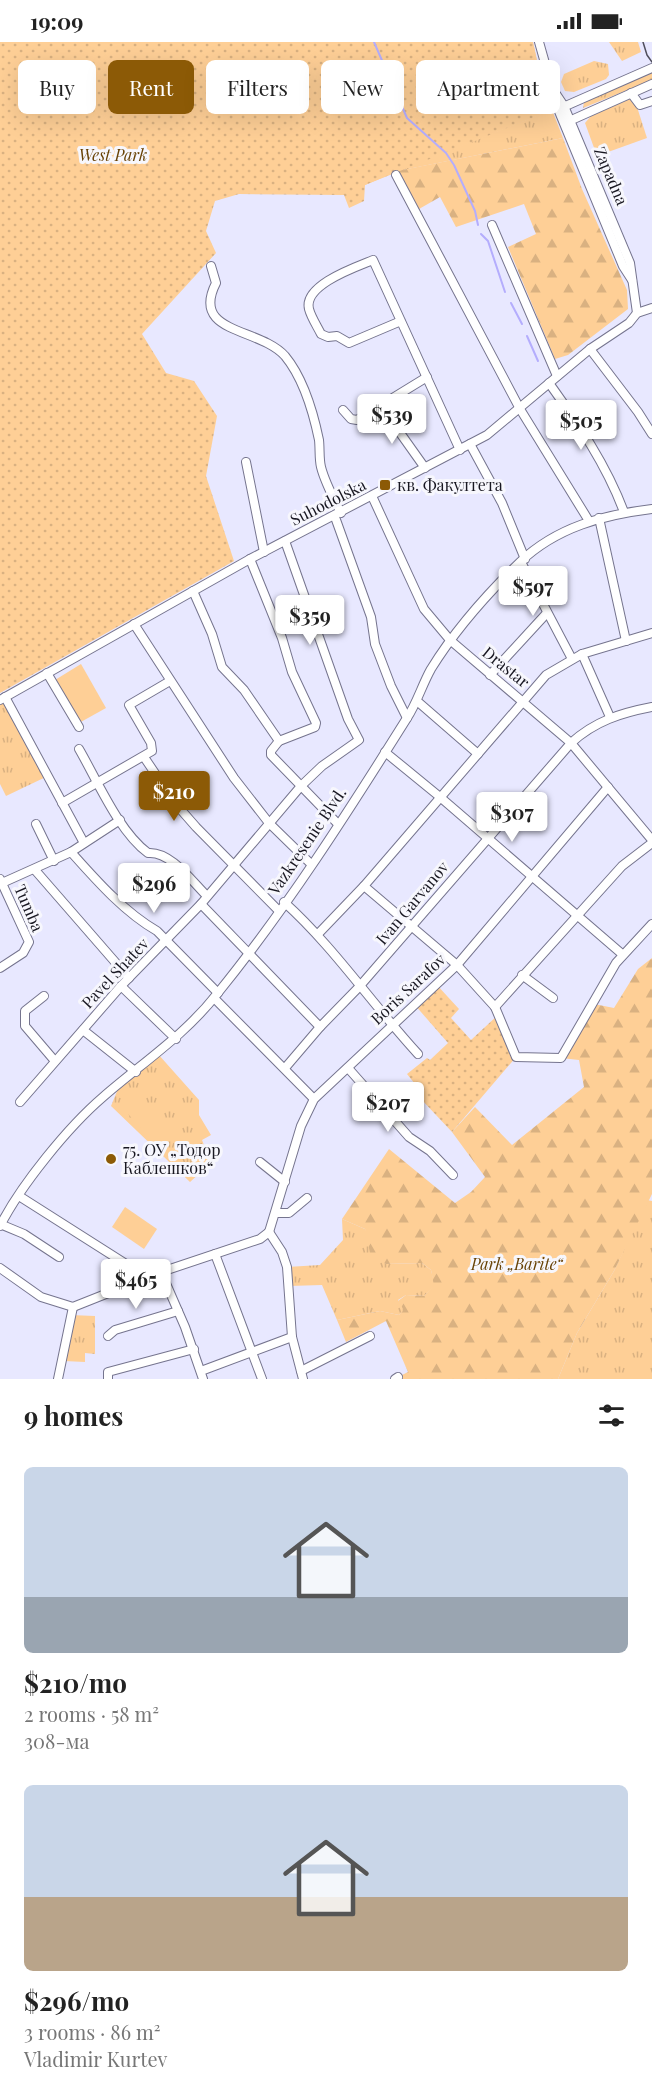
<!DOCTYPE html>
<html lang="en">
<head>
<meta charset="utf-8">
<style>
	body { margin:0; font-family:"Playfair Display",serif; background:#f6f6f6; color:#222; height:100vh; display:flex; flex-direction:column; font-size:22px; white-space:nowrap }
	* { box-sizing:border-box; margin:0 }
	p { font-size:20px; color:#767676 }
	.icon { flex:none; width:33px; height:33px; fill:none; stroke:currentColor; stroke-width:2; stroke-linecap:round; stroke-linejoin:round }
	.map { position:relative; height:1337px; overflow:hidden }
	.details { display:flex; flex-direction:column; background:#fff; flex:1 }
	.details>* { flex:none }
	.hud { position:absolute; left:18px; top:18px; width:616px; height:54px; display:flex; gap:12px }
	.price { position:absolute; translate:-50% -51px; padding:0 14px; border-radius:6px; background:#fff; color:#222; font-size:20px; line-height:39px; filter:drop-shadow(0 2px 3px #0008) }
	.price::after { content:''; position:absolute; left:50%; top:36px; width:18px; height:14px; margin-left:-9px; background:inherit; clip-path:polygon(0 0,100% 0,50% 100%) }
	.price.selected { background:#8c5a06; color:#fff }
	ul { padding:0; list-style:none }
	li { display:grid; align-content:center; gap:12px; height:318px; padding:0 24px }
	li span { display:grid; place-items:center; height:186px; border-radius:9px; color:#555 }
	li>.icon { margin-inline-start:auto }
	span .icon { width:108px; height:108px; fill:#fffc; stroke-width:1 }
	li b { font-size:26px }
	h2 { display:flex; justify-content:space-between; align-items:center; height:72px; padding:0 24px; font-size:26px }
	.chip { padding:0 21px; border-radius:9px; background:#fff; box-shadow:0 6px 24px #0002; font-size:21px; line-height:54px }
	.chip.selected { background:#8c5a06; color:#fff }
	.status { display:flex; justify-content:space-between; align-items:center; height:42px; padding:0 30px; background:#fff; direction:ltr }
	.status svg { height:16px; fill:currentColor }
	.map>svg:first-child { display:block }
</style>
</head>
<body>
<div class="status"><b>19:09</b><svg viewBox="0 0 49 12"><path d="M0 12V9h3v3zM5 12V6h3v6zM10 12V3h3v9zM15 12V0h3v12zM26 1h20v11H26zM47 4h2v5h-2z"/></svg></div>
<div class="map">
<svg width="652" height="1337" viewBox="0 0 652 1337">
	<defs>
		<pattern id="grass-tufts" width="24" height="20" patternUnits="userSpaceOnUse" patternTransform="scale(1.5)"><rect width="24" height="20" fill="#fecf96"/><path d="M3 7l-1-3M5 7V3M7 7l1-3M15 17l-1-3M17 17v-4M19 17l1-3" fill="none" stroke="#d9b181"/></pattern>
		<pattern id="forest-firs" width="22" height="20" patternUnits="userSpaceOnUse" patternTransform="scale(1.5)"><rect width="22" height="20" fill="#fecf96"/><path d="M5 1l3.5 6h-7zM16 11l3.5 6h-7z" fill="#d9b181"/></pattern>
		<pattern id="park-dots" width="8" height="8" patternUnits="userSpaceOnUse" patternTransform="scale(1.5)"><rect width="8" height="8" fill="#fecf96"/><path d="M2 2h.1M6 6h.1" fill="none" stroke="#d9b181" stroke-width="1.8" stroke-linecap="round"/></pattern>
	</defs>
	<rect width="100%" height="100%" fill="#e8e8ff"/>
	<!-- grass -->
	<g fill="url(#grass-tufts)">
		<polygon points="533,0 542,42 563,96 398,129 541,72"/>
		<polygon points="609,0 638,0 641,10 622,19"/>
		<polygon points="594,19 608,22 609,33 606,37 574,50 565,49 561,40 564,32"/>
		<polygon points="652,29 652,38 583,66 584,60"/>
		<polygon points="630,57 637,65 647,96 597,114 585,81 591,74"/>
		<polygon points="5,655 50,733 6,754 0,742 0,658"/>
		<polygon points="158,1012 199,1058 199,1073 211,1093 202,1098 211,1121 190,1140 111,1064 120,1042"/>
		<polygon points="647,1158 652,1159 652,1337 558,1337 577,1291 614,1229"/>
		<polygon points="342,1177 365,1187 386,1222 422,1221 431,1228 435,1244 424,1254 406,1253 398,1258 405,1268 399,1273 380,1269 337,1278 322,1243 289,1244 287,1225 320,1223 343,1198"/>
		<polygon points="70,1273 95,1274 95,1312 85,1311 85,1320 64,1319"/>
	</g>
	<!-- forest -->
	<g fill="url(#forest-firs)">
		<polygon points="0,0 541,72 402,128 563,96 582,147 627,248 628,267 568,313 555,317 508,205 536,192 524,162 456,185 440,155 419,167 398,129 365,143"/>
		<polygon points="652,916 652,1152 614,1229 577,1291 558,1337 394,1337 408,1330 386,1279 346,1300 337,1278 380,1269 399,1273 404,1268 398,1259 406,1253 424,1254 434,1244 431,1228 422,1221 386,1222 370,1211 365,1187 342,1177 389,1107 455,1161 471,1150 485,1135 452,1090 475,1065 512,1103 584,1045 579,1018 561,1016 594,962 614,966 638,927"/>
	</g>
	<!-- park -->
	<g fill="url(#park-dots)">
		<polygon points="0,0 533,0 542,42 552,68 365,143 364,159 349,166 344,153 239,152 215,159 206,189 216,211 142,292 166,331 194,339 217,374 206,434 234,519 0,651"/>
		<polygon points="436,942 459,967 451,976 471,998 498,973 516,1015 452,1090 420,1056 423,1052 407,1032 427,1016 430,1018 448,1001 414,962"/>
	</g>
	<!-- garden -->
	<g fill="#fecf96">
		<polygon points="81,622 106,666 79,681 55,638"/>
		<polygon points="142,1057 170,1088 155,1101 127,1071"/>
		<polygon points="125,1165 157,1187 144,1207 112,1185"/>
	</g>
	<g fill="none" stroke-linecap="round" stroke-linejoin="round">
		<!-- stream -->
		<g stroke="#b4adfd" stroke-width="2">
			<polyline points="374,0 407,76 446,111 454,123 475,169 478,183"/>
			<polyline points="481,192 488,199 505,250"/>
			<polyline points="511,261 522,282"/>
			<polyline points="527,294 538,319"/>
		</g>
		<!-- minor casing -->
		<g stroke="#75748e" stroke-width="10">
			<g id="minor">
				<polyline points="539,0 558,67 623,224 632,238"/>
				<polyline points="631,51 640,63 652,59"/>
				<polyline points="556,52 564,64 630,221 637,271"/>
				<polyline points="561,66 652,26"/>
				<polyline points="567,80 652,42"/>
				<polyline points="396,133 520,367 589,479"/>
				<polyline points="492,183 557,334"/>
				<path d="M211,224l5,17c-26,51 43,44 69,73 19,23 28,55 34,84 1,9 0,19 2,27 4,16 13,32 20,46"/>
				<path d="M401,279l-52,22 -12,-7 -9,1 -7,-3c-4,-8 -10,-17 -12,-25 -6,-24 47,-42 64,-49l87,190"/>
				<polyline points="590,307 638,370 652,392"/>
				<path d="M549,341c30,42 57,81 75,129"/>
				<polyline points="381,364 425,426"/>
				<polyline points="343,368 351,377 357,378 427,335"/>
				<polyline points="470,402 502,461 525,517"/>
				<polyline points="246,420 264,510"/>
				<polyline points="372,454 424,567 450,598 571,701 652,798"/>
				<polyline points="335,475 371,575 375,602 391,644 407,676"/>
				<polyline points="599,476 626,599"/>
				<polyline points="250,517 282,596 292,630 316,681 315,685 279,699"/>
				<polyline points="521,520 572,617"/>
				<polyline points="193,549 212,592 222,625 244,648 279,699"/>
				<polyline points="134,582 234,736 269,781 311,822"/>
				<polyline points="582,612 610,675"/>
				<polyline points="47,631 79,685"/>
				<polyline points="490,633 546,572"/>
				<polyline points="5,655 84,801"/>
				<polyline points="0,658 250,517 487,393 590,307 629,281 637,271 652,266"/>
				<polyline points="417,659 478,712"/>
				<polyline points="279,699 271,709 271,713 338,782"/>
				<path d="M79,707c18,31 40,83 69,104 22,-2 43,27 58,42"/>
				<polyline points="385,710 440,755 622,912"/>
				<polyline points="144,715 175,761 196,785 278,868"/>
				<polyline points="62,761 152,709 151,701 129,663 170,639"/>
				<polyline points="36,782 54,819"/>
				<path d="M71,810c25,28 53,60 86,79l61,62"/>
				<polyline points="35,828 129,936"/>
				<polyline points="2,841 71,810 120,778"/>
				<polyline points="364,844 457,923 495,965 516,1015 561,1016 616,921 652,882"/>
				<path d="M284,860c49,44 88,102 134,152"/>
				<polyline points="201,862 320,985"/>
				<polyline points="318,892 364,844 546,633 582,612 652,591"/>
				<polyline points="0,926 23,911 29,900 0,837"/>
				<polyline points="522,933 553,956"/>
				<polyline points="121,944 176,997"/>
				<polyline points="44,954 25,969 25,984 54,1018"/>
				<polyline points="214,956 314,1057"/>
				<polyline points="495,965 622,824 652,801"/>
				<polyline points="83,988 136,1030"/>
				<path d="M285,1026l35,-41 39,-40 212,-244c24,-22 50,-30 81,-36"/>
				<polyline points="348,1026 409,1095 430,1109 453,1133"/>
				<polyline points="20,1060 121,944 201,862 301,744 322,724 359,698 348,677 285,499"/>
				<polyline points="260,1120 285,1140"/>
				<polyline points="19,1154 148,1236"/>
				<polyline points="276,1171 289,1171 307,1156"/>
				<polyline points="0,1182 24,1192 59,1215"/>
				<path d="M0,1184c21,-41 68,-99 103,-129 39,-34 81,-61 114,-103 70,-86 131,-182 190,-276 10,-15 15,-33 24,-49 24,-39 56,-75 89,-107 37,-35 83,-47 132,-53"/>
				<polyline points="269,1190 301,1084 314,1057 457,923 608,745"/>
				<polyline points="269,1190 282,1210 287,1225 292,1295 303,1337"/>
				<polyline points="215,1212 262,1337"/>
				<polyline points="0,1226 41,1255 73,1265 161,1230 260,1197 269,1190"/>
				<polyline points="161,1230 185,1285 203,1337"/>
				<polyline points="108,1294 115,1288 178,1269"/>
				<polyline points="201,1329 292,1295"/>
				<polyline points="301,1329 370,1294"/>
				<polyline points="58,1337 73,1265"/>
				<polyline points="108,1337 108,1330 194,1307"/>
				<polyline points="395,1337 398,1335"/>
			</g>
		</g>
		<!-- minor -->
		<use href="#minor" stroke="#fff" stroke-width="8"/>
		<!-- tram -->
		<polyline stroke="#4f4e5c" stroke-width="1.5" points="643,0 647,13 652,20"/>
	</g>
	<!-- markers -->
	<g fill="#8c5a06" stroke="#f7f7fd" stroke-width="2">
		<rect x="379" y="437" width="12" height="12" rx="3"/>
		<circle cx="111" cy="1117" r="6"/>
	</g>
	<g text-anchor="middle" stroke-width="6" stroke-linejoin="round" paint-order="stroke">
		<!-- park labels -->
		<g font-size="16" font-style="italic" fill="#684205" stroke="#f7f7fd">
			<text x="113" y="119">West Park</text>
			<text x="517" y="1228">Park „Barite“</text>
		</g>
		<!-- street labels -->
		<g font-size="16" fill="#181721" stroke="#f7f7fd">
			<text transform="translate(611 134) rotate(67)" y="6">Zapadna</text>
			<text transform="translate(328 460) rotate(-27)" y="6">Suhodolska</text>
			<text transform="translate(506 625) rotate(39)" y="6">Drastar</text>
			<text transform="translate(307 799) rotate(-56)" y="6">Vazkresenie Blvd.</text>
			<text transform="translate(412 861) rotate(-50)" y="6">Ivan Garvanov</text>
			<text transform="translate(29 866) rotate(67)" y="6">Tumba</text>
			<text transform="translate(115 931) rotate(-47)" y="6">Pavel Shatev</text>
			<text transform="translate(408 947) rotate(-43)" y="6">Boris Sarafov</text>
		</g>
		<!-- poi labels -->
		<g font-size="16" fill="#181721" stroke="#f7f7fd" text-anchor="start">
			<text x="397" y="449">кв. Факултета</text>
			<text x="123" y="1114">75. ОУ „Тодор<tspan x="123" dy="18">Каблешков“</tspan></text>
		</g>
	</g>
</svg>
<b class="price" style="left:392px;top:403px">$539</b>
<b class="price" style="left:581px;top:409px">$505</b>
<b class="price" style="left:533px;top:575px">$597</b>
<b class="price" style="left:310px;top:604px">$359</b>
<b class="price selected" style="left:174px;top:780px">$210</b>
<b class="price" style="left:512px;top:801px">$307</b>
<b class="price" style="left:154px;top:872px">$296</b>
<b class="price" style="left:388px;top:1091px">$207</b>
<b class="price" style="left:136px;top:1268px">$465</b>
<div class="hud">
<a class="chip">Buy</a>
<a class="chip selected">Rent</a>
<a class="chip">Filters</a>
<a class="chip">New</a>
<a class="chip">Apartment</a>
</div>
</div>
<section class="details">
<h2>9 homes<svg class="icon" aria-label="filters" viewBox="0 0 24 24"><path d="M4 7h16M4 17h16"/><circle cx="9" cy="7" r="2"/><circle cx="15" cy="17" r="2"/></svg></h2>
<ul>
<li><span style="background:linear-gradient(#c9d6e8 70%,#9aa5b1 0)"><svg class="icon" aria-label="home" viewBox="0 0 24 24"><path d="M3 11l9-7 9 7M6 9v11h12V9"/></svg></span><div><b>$210/mo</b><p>2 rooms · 58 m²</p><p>308-ма</p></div></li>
<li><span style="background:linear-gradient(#c9d6e8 60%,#b9a48a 0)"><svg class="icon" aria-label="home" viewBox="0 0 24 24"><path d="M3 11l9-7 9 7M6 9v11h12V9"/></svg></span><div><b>$296/mo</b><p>3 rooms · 86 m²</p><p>Vladimir Kurtev</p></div></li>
</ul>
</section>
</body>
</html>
